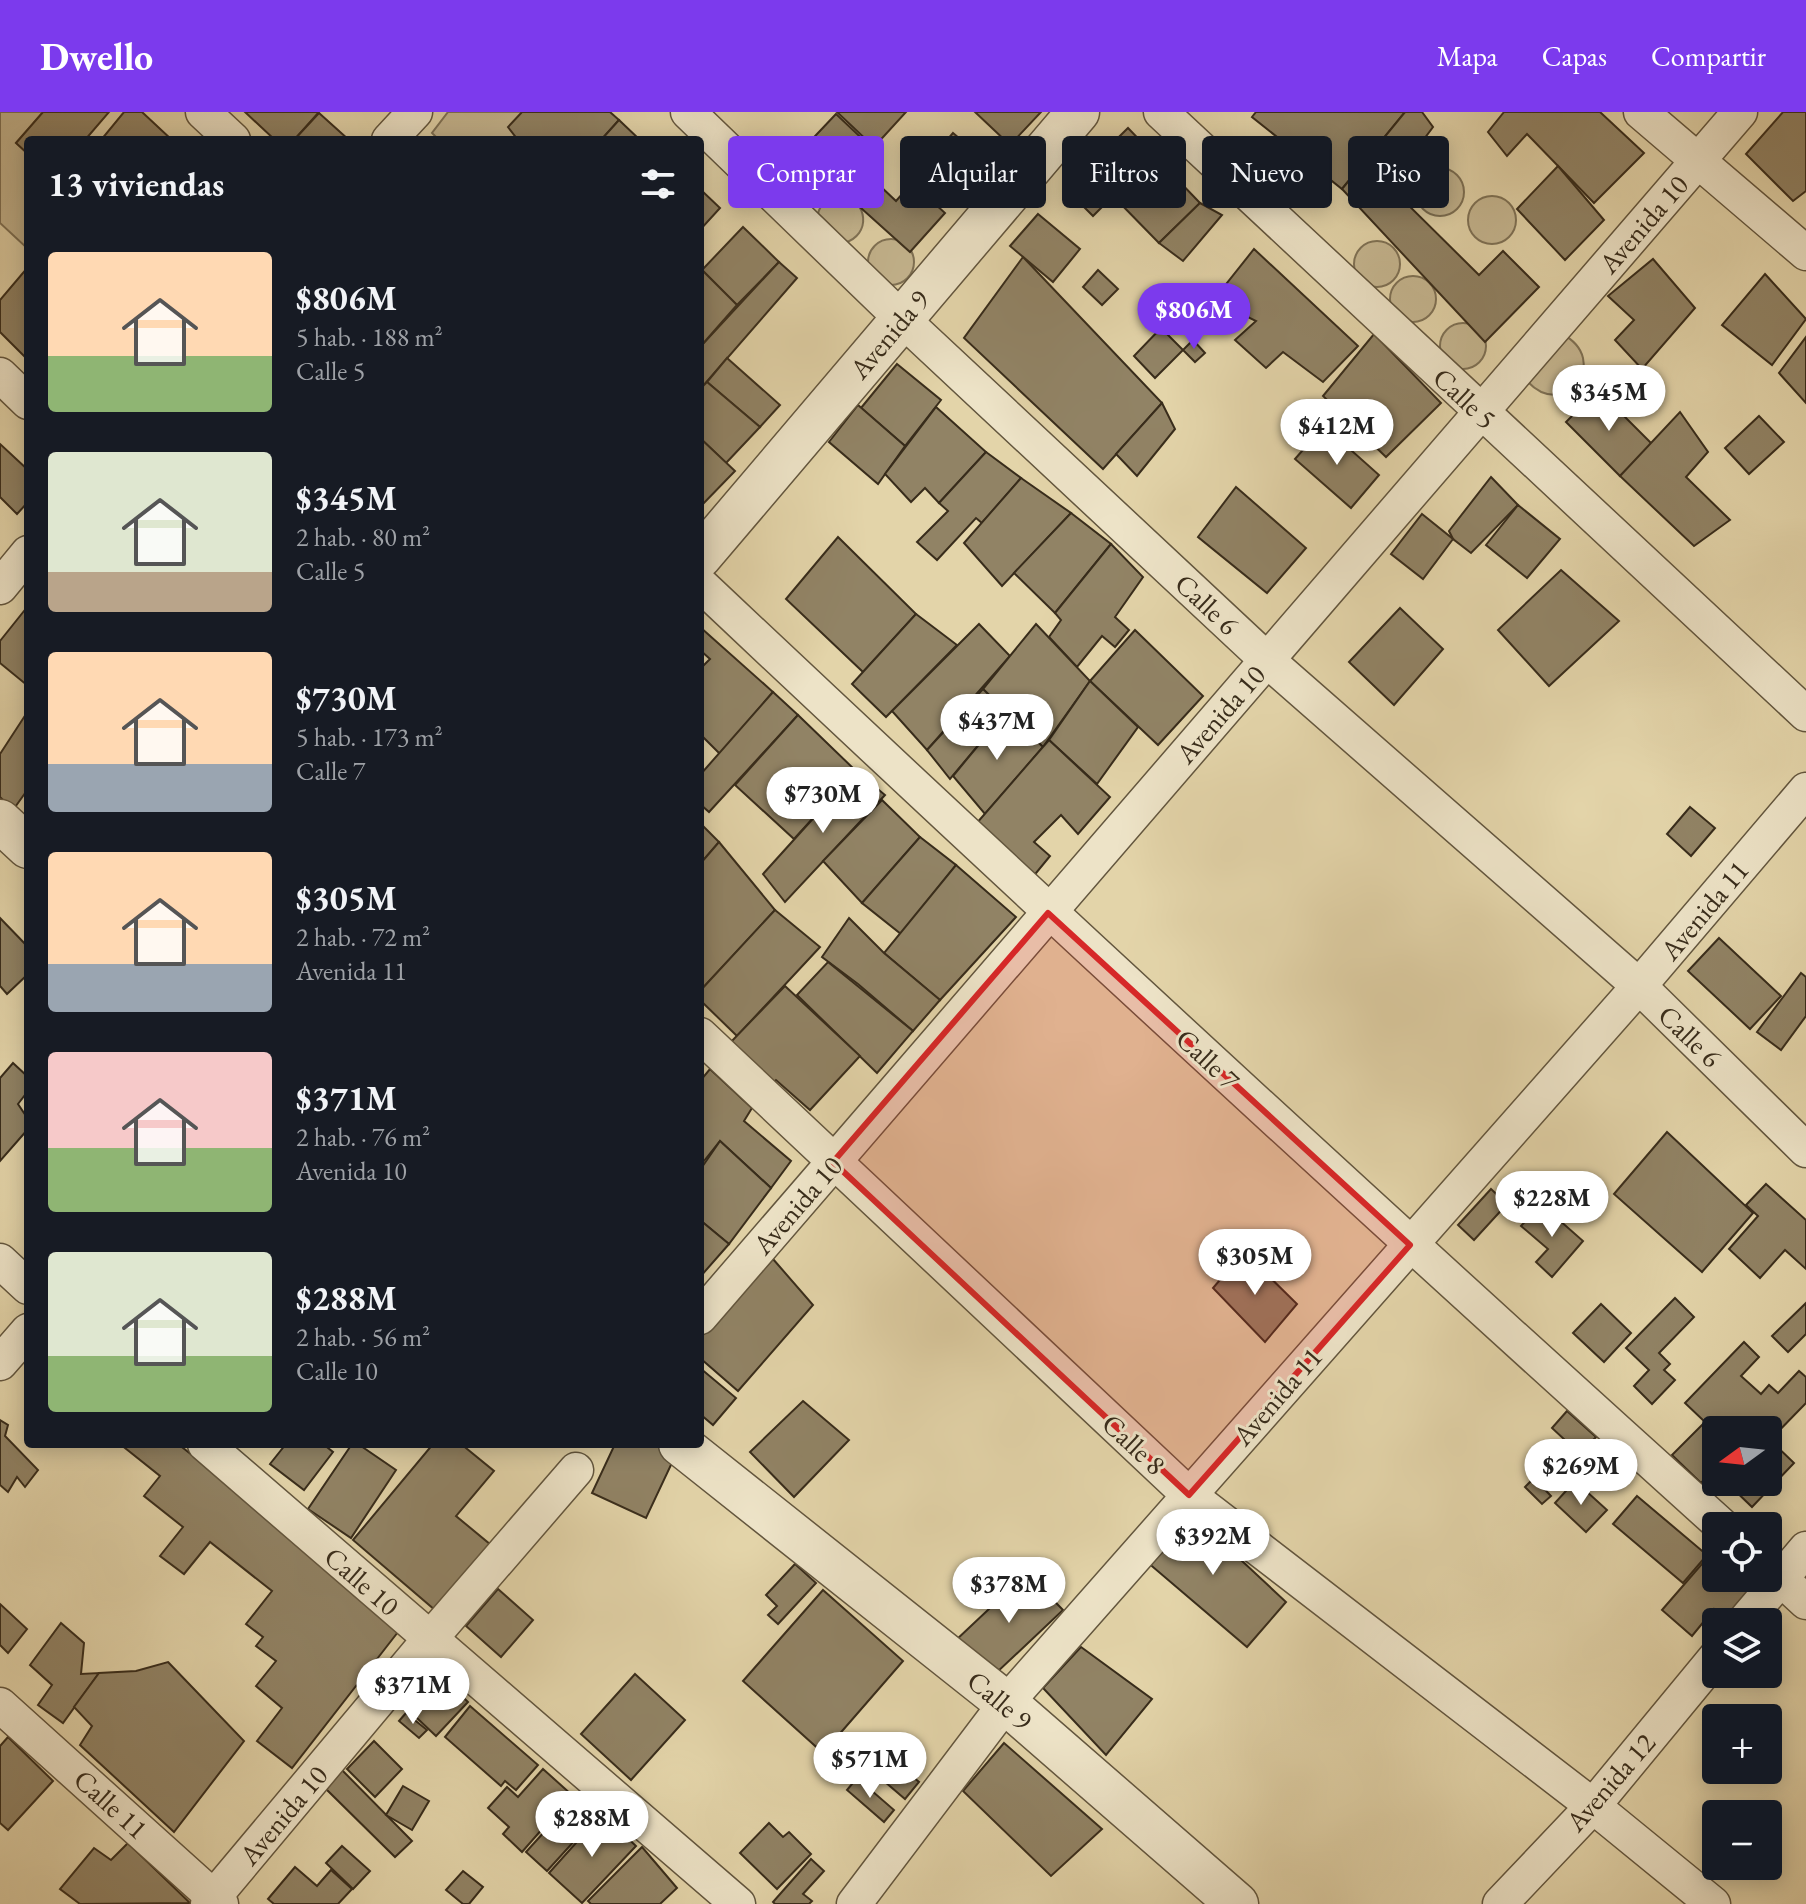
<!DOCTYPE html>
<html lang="es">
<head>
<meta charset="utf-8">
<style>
	body { margin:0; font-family:"EB Garamond",serif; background:#242831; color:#f1f3f6; height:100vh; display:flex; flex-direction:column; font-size:30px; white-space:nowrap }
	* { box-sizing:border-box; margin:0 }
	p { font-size:26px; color:#9ea1a6 }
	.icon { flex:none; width:44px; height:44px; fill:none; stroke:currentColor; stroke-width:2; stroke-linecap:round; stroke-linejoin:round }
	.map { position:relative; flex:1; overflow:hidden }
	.panel { position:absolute; left:24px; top:24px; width:680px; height:1312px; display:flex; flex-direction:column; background:#171b24; border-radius:8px; box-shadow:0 4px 20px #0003 }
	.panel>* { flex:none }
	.banner { position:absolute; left:728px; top:24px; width:760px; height:72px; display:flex; gap:16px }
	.needle { width:52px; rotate:255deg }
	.fabs { position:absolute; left:1702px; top:1304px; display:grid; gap:16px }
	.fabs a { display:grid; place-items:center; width:80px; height:80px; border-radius:8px; background:#171b24; box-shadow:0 4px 20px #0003; font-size:40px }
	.price { position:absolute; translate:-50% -68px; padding:0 18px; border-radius:28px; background:#fff; color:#222; font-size:26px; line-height:52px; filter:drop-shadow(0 2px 4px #0008) }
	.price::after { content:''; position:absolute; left:50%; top:48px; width:24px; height:18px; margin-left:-12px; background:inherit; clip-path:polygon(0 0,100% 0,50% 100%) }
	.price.on { background:#7c3aed; color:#fff }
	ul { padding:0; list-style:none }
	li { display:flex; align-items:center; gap:24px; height:200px; padding:0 24px }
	li span { display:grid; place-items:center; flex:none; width:224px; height:160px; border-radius:8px; color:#555 }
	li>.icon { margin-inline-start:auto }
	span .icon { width:96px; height:96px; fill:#fffc; stroke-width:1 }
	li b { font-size:34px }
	h2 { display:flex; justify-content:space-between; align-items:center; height:96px; padding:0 24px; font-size:34px }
	.tag { padding:0 28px; border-radius:8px; background:#171b24; box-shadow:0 4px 20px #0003; font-size:28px; line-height:72px }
	.tag.on { background:#7c3aed; color:#fff }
	header { display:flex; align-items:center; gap:48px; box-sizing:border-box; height:112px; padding:0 40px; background:#7c3aed; color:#fff }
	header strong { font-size:38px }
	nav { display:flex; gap:44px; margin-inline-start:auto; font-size:28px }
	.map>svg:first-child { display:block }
</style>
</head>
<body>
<header>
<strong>Dwello</strong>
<nav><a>Mapa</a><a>Capas</a><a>Compartir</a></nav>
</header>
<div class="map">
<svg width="1806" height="1792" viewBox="0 0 1806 1792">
	<rect width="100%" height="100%" fill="#e3d4a9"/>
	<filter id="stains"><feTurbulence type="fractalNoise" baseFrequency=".0025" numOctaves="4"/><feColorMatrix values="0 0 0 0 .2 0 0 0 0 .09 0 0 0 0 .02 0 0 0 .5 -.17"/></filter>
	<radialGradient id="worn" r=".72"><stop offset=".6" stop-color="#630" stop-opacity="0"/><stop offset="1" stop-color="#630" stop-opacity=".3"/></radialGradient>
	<!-- green -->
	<g fill="#c6b791" stroke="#7f7256" stroke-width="2">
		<polygon points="0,0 43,0 16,31 28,42 28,137 0,111"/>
		<polygon points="448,0 522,0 518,28 439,28 432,21"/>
		<path d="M793,51c34,-4 43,35 11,46l-27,-30 9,-13z"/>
		<circle cx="1440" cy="80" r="24"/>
		<path d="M841,83c27,5 31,40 3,48l-27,-23c1,-15 9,-22 24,-25z"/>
		<circle cx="1492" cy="108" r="24"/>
		<circle cx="891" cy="150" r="23"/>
		<circle cx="1377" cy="152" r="23"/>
		<circle cx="1413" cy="187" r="23"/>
		<circle cx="1463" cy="234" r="23"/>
		<path d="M1562,222c50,26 3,87 -34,48z"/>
	</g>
	<!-- building -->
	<g fill="#918365" stroke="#382c1b" stroke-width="2">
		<polygon points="43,0 109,0 85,28 28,28 28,42 16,31"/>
		<polygon points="124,0 142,0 172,28 101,28"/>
		<polygon points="245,0 319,0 294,28 275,28"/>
		<polygon points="522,0 610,0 619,8 601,28 518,28 508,15"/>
		<polygon points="837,0 906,0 874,35"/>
		<polygon points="975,0 1041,0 1010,33"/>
		<polygon points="1256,0 1405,0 1342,77 1252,5"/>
		<polygon points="1405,0 1422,0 1433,15 1389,74 1479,163 1503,139 1539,175 1485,230 1342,77"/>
		<polygon points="1504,0 1600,0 1644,41 1594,91 1527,22 1507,44 1488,20"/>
		<polygon points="1783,0 1806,0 1806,79 1793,89 1746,42"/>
		<polygon points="319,1 349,28 294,28"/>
		<polygon points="836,2 872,36 837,74 800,40"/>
		<polygon points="619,8 640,28 601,28"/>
		<polygon points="1128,16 1200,91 1159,131 1113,84 1093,104 1066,77"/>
		<polygon points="953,21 994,56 967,90 925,54"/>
		<polygon points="1558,54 1604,108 1565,148 1517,97"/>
		<polygon points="851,70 868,85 879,73 896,89 912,71 945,101 910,140 842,79"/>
		<polygon points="700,77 720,96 700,118"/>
		<polygon points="1200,91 1222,103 1183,149 1159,131"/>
		<polygon points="1038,102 1080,137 1053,170 1010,134"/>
		<polygon points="743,115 779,150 737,193 702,158"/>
		<polygon points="1254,137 1358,234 1323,270 1283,240 1266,256 1235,228 1256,209 1244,203 1221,215 1204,200"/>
		<polygon points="1023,145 1162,291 1103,357 964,226"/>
		<polygon points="1653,147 1695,196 1642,257 1615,228 1634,208 1608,184"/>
		<polygon points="779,150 797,166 703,274 700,271 700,235"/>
		<polygon points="28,155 28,239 24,244 0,220 0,188"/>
		<polygon points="702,158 737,193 700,235 700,159"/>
		<polygon points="1098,158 1118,177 1102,193 1083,175"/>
		<polygon points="1765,162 1806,207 1772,253 1722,213"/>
		<polygon points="1161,216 1183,238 1155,266 1134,244"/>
		<polygon points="1374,222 1441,291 1386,345 1323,284"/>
		<polygon points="1806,225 1806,291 1779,261"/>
		<polygon points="1193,228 1205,241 1195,250 1183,238"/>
		<polygon points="727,246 780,293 760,315 707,270"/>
		<polygon points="897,252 941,288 905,334 861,296"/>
		<polygon points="707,270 760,315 726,351 700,326 700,271 703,274"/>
		<polygon points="1598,278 1652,332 1620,364 1566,310"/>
		<polygon points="1162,291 1175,317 1137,364 1116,342"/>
		<polygon points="858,293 905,334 878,372 829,330"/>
		<polygon points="936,295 986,340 939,391 925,376 911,390 885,362"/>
		<polygon points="1680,300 1708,340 1686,365 1730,408 1694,434 1620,364"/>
		<polygon points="1759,304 1784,330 1749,362 1725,336"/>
		<polygon points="1324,314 1379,363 1351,396 1295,347"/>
		<polygon points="700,326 735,359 700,395"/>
		<polygon points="0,332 28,358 28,390 17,402 0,385"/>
		<polygon points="986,340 1021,366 982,411 976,406 937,448 917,430 948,399 939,391"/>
		<polygon points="1491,365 1518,393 1471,441 1453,427 1449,419"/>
		<polygon points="1021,366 1071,401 1002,474 964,431"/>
		<polygon points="1236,375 1306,436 1267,481 1198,425"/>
		<polygon points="1518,393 1560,427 1527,466 1486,433"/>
		<polygon points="1071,401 1111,432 1055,501 1014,461"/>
		<polygon points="1422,402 1453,427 1423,467 1391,442"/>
		<polygon points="838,425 916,502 863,560 786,487"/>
		<polygon points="1111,432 1143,465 1115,505 1129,518 1115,535 1102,524 1077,555 1049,525 1061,508 1055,501"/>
		<polygon points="1561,458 1619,509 1549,574 1498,518"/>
		<polygon points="28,494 28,574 0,551 0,529"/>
		<polygon points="1400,496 1443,537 1394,593 1349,550"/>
		<polygon points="916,502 957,533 886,605 852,572"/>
		<polygon points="979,512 1010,544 927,638 892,599"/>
		<polygon points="1036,512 1090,569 1043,635 983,577"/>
		<polygon points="700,515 773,580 720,642 700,622 700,557 710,547 700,538"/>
		<polygon points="1135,518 1203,584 1158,633 1090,569"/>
		<polygon points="1090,569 1138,615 1097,672 1049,628"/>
		<polygon points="983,577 1006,600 950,667 927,638"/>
		<polygon points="773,580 798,603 709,700 700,692 700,663"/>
		<polygon points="28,599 28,677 13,698 0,685 0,642"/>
		<polygon points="1006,600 1043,635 985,702 953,664"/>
		<polygon points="798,603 856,659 794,727 735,673"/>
		<polygon points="1049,628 1110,685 1078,722 1061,703 1034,730 1050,744 1032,766 976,712"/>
		<polygon points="856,659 885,683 785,790 763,762"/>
		<polygon points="882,688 920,725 862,791 823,749"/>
		<polygon points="1690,695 1715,716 1691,744 1667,722"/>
		<polygon points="700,711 719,730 700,752"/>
		<polygon points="920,725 956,753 901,822 862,791"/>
		<polygon points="719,730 775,798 700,879 700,752"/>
		<polygon points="956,753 1016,805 940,888 884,841"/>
		<polygon points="775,798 820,835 737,924 700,888 700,879"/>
		<polygon points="0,806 28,835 28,862 7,882 0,874"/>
		<polygon points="849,806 884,841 940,888 913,919 858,872 822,845"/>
		<polygon points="1719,826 1781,884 1750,917 1688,859"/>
		<polygon points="828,850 913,919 877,961 797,883"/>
		<polygon points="1801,861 1806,865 1806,904 1781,938 1757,920"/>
		<polygon points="785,874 860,944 810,998 776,968 770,974 728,933"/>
		<polygon points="13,951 28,965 28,979 18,992 28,1007 28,1017 0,1049 0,966"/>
		<polygon points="710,957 752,996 744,1009 791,1049 771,1076 720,1029 700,1054 700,969"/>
		<polygon points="1667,1020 1753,1101 1702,1160 1614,1082"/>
		<polygon points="720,1029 771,1076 729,1132 700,1108 700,1058"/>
		<polygon points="1766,1072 1806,1108 1806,1157 1785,1138 1760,1166 1729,1137 1758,1104 1746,1093"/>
		<polygon points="1491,1077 1507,1092 1474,1128 1458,1113"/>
		<polygon points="1541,1092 1583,1129 1552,1165 1536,1150 1548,1137 1521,1114"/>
		<polygon points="700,1108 729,1132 700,1165"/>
		<polygon points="1244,1140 1297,1192 1265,1230 1213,1176"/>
		<polygon points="773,1147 813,1193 738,1279 700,1246 700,1226"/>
		<polygon points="1675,1186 1694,1205 1659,1241 1670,1252 1664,1258 1675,1268 1652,1292 1634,1274 1649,1258 1626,1236"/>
		<polygon points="1806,1191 1806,1222 1788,1240 1772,1224"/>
		<polygon points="1601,1192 1631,1221 1604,1250 1573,1221"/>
		<polygon points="1744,1230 1759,1245 1741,1264 1761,1282 1769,1273 1778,1281 1799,1259 1806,1265 1806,1291 1770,1328 1794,1351 1752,1395 1726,1370 1768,1370 1768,1318 1716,1318 1716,1361 1713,1358 1701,1371 1672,1343 1705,1310 1685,1291"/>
		<polygon points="700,1256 736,1286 713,1313 700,1302"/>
		<polygon points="803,1289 849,1328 794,1385 750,1340"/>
		<polygon points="1567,1299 1596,1325 1580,1342 1552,1316"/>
		<polygon points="0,1308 8,1313 5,1324 38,1358 25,1375 17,1365 8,1380 0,1373"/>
		<polygon points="120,1332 178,1332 405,1511 292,1656 257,1629 282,1596 256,1574 276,1549 256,1534 263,1525 246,1512 272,1479 210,1430 184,1462 160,1444 183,1415 144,1384 160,1364"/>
		<polygon points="286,1332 323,1332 333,1340 304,1378 270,1352"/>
		<polygon points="352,1332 358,1332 396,1358 351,1426 308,1397"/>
		<polygon points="433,1332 461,1332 494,1359 456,1404 497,1438 442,1504 353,1428"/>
		<polygon points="615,1332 666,1332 678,1338 646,1406 592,1381"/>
		<polygon points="1534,1366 1551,1384 1542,1392 1525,1375"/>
		<polygon points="1575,1369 1607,1398 1586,1420 1555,1391"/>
		<polygon points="1637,1384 1707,1443 1683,1471 1613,1412"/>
		<polygon points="1183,1394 1286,1490 1247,1535 1140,1444"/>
		<polygon points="1714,1438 1716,1466 1746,1466 1743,1471 1752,1479 1727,1508 1714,1497 1692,1524 1662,1498"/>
		<polygon points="795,1452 816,1471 778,1512 768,1503 777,1494 766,1483"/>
		<polygon points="1027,1461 1063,1498 994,1563 954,1530"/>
		<polygon points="498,1477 533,1508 501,1545 466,1514"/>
		<polygon points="823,1478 903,1549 823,1641 743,1569"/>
		<polygon points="0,1492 27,1517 8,1541 0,1533"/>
		<polygon points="61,1511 84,1531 81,1562 99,1561 63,1611 38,1593 52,1573 30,1553"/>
		<polygon points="1081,1535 1152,1587 1106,1643 1043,1576"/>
		<polygon points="168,1550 244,1629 174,1720 80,1633 92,1614 74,1595 99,1561 136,1559"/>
		<polygon points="635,1562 685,1608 631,1668 581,1622"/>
		<polygon points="441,1564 468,1590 436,1624 400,1590 418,1572 426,1579"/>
		<polygon points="470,1594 538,1653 516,1678 505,1669 501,1674 445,1625"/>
		<polygon points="406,1601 427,1618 419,1626 399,1609"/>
		<polygon points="8,1625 53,1669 8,1718 0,1711 0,1634"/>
		<polygon points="374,1629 402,1657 375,1685 347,1657"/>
		<polygon points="871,1630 919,1670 905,1687 857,1646"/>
		<polygon points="1004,1631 1102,1717 1051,1764 963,1679"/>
		<polygon points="336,1652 412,1729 395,1745 322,1673"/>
		<polygon points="543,1657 572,1683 522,1740 503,1722 509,1715 488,1696 507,1675 518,1685"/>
		<polygon points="857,1666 894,1698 884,1710 847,1678"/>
		<polygon points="403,1674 429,1689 412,1718 386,1703"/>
		<polygon points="576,1685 597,1704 547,1759 526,1740"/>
		<polygon points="602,1702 636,1734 582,1791 549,1761"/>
		<polygon points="769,1711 783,1725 789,1720 811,1742 777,1777 740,1741"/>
		<polygon points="128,1731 190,1791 80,1792 60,1777 94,1736 111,1748"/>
		<polygon points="342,1734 370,1759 353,1777 326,1751"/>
		<polygon points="642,1735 677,1776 660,1792 591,1792 588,1789"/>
		<polygon points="811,1747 824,1759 803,1782 812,1789 809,1792 775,1792 773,1790"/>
		<polygon points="295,1755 317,1774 331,1758 352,1777 338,1792 274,1792 268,1787"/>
		<polygon points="463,1759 483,1775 469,1792 463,1792 446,1778"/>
	</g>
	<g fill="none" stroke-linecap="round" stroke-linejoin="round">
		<!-- minor casing -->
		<g stroke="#63563e" stroke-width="37">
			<g id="minor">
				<polyline points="203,0 233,28"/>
				<polyline points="688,0 902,207 1267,548 1639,874 1806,1038"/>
				<polyline points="1161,0 1806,602"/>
				<polyline points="1641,0 1806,141"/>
				<polyline points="389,28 415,0"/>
				<polyline points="0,263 28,290"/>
				<path d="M700,472c337,318 678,632 1022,942"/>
				<polyline points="0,475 28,441"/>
				<polyline points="700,923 1189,1383 1593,1694 1713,1792"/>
				<polyline points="0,1149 28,1175"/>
				<polyline points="700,1205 1740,0"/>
				<polyline points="0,1251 28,1219"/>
				<polyline points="205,1332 738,1792"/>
				<polyline points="1768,1455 1806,1490"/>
				<polyline points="1744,1510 1806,1437"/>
				<polyline points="0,1593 221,1792"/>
				<polyline points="208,1792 429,1528 576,1358"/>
				<polyline points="854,1792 1006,1591 1639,874 1806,678"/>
				<polyline points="1500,1792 1593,1694 1716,1545"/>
			</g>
		</g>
		<!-- tertiary casing -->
		<g stroke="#63563e" stroke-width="45">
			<g id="tertiary">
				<polyline points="700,445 1078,0"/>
				<polyline points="0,709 28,735"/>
				<polyline points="680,1332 1006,1591 1237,1792"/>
			</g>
		</g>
		<!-- minor -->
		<use href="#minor" stroke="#ede3c7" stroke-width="34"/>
		<!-- tertiary -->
		<use href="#tertiary" stroke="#ede3c7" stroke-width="42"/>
	</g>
	<!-- marked area -->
	<path fill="#d62828" fill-opacity="0.2" stroke="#d62828" stroke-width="6" stroke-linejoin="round" d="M1048,801l362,332 -221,250 -356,-333z"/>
	<g text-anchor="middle" stroke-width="6" stroke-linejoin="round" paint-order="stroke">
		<!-- street labels -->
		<g font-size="28" fill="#382c1b" stroke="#ede3c7">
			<text transform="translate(1643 112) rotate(-49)" y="10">Avenida 10</text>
			<text transform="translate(889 222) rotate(-50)" y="10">Avenida 9</text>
			<text transform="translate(1465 286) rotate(43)" y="10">Calle 5</text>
			<text transform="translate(1207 492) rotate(43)" y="10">Calle 6</text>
			<text transform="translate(1220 602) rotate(-49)" y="10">Avenida 10</text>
			<text transform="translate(1704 798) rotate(-50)" y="10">Avenida 11</text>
			<text transform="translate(1690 924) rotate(44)" y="10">Calle 6</text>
			<text transform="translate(1208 947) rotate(43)" y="10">Calle 7</text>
			<text transform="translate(797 1093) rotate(-49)" y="10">Avenida 10</text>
			<text transform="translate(1277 1284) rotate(-49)" y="10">Avenida 11</text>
			<text transform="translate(1134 1332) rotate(43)" y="10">Calle 8</text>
			<text transform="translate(362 1469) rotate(41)" y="10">Calle 10</text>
			<text transform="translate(1000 1588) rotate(40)" y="10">Calle 9</text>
			<text transform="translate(1610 1670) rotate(-49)" y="10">Avenida 12</text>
			<text transform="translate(111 1692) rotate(42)" y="10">Calle 11</text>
			<text transform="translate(283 1703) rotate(-50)" y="10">Avenida 10</text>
		</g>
	</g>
	<rect width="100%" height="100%" filter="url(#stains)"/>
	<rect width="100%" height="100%" fill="url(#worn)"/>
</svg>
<div class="fabs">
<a><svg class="needle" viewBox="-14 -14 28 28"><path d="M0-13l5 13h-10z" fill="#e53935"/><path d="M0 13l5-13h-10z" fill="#9ea1a6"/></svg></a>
<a><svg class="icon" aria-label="locate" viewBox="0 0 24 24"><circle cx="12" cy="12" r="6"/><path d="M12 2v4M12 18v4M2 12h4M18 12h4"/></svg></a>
<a><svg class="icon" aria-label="layers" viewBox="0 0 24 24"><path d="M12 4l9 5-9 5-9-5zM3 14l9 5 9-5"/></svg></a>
<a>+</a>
<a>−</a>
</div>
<b class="price on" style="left:1194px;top:239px">$806M</b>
<b class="price" style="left:1609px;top:321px">$345M</b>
<b class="price" style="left:1337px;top:355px">$412M</b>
<b class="price" style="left:997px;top:650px">$437M</b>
<b class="price" style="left:823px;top:723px">$730M</b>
<b class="price" style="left:1552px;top:1127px">$228M</b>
<b class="price" style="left:1255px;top:1185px">$305M</b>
<b class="price" style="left:1581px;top:1395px">$269M</b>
<b class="price" style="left:1213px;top:1465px">$392M</b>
<b class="price" style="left:1009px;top:1513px">$378M</b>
<b class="price" style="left:413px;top:1614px">$371M</b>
<b class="price" style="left:870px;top:1688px">$571M</b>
<b class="price" style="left:592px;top:1747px">$288M</b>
<div class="banner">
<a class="tag on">Comprar</a>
<a class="tag">Alquilar</a>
<a class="tag">Filtros</a>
<a class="tag">Nuevo</a>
<a class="tag">Piso</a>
</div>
<section class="panel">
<h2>13 viviendas<svg class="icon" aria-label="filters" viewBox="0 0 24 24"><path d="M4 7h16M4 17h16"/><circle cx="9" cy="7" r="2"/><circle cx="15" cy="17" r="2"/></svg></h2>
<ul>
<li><span style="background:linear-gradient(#ffd9b3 65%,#8fb573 0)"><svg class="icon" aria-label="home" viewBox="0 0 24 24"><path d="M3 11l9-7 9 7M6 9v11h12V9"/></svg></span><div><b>$806M</b><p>5 hab. · 188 m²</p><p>Calle 5</p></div></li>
<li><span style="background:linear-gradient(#dfe7d0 75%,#b9a48a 0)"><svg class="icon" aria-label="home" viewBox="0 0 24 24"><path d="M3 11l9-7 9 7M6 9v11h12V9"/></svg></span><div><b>$345M</b><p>2 hab. · 80 m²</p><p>Calle 5</p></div></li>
<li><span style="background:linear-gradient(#ffd9b3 70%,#9aa5b1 0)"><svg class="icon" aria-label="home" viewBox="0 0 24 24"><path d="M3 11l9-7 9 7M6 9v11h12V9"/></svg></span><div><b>$730M</b><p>5 hab. · 173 m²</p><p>Calle 7</p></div></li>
<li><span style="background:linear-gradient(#ffd9b3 70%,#9aa5b1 0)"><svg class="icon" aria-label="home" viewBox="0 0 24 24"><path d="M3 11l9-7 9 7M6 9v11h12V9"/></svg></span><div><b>$305M</b><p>2 hab. · 72 m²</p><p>Avenida 11</p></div></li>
<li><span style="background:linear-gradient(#f6c9c9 60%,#8fb573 0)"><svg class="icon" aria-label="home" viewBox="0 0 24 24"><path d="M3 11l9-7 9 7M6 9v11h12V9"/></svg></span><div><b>$371M</b><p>2 hab. · 76 m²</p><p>Avenida 10</p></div></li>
<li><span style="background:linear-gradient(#dfe7d0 65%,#8fb573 0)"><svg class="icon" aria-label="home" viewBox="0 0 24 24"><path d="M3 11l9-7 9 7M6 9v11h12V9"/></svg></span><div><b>$288M</b><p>2 hab. · 56 m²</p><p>Calle 10</p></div></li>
</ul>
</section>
</div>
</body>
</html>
